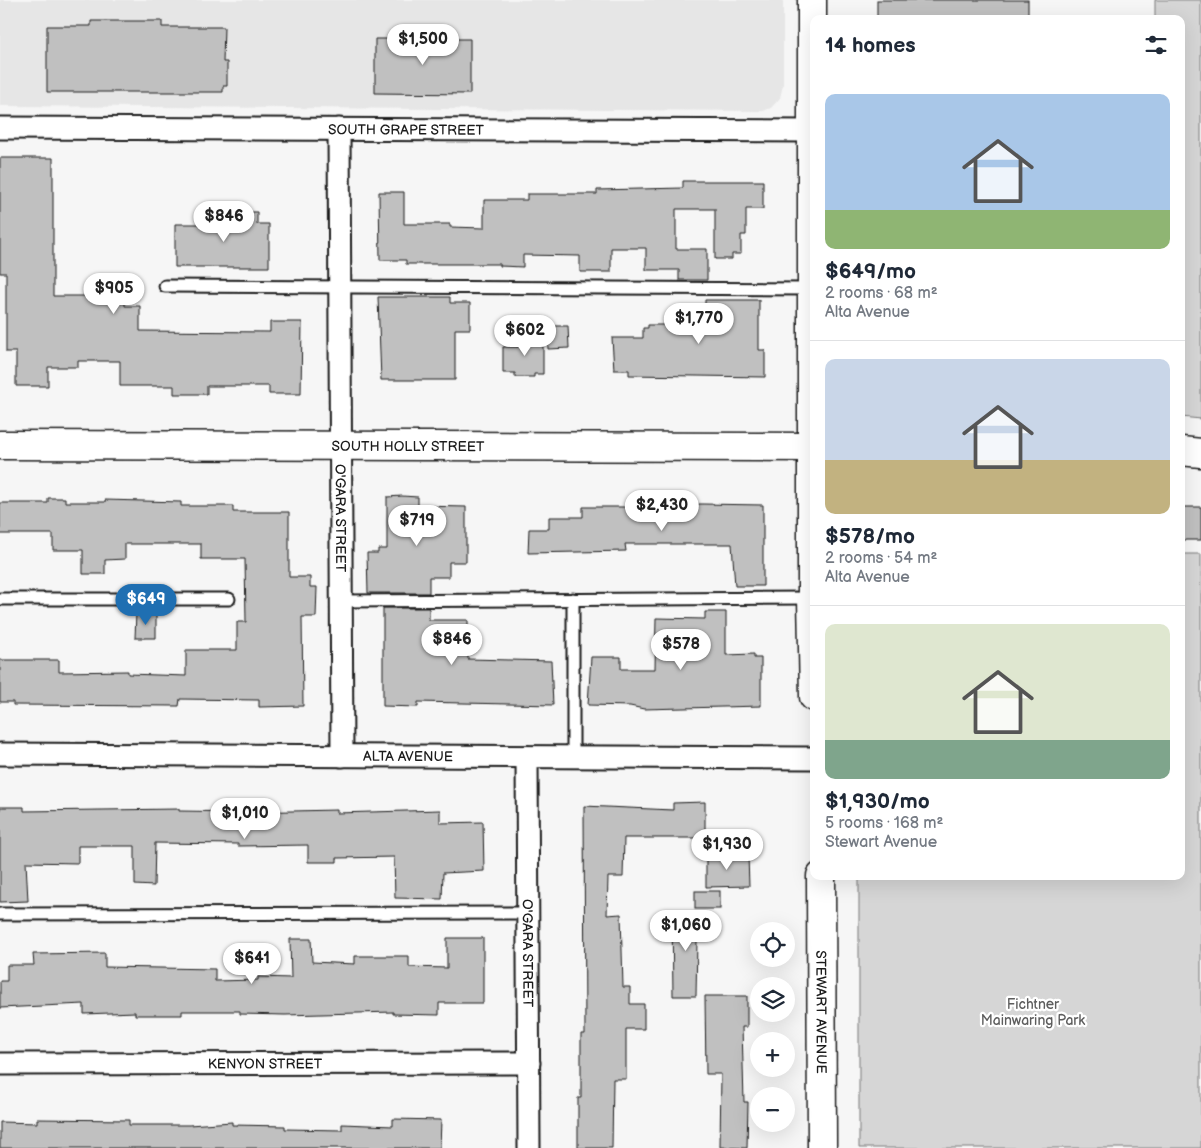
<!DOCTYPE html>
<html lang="en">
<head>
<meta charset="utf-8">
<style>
	body { margin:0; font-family:"Balsamiq Sans",sans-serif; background:#f6f6f7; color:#1f2937; height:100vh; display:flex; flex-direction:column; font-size:19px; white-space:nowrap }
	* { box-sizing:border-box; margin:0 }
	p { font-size:16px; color:#747a83 }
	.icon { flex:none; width:28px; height:28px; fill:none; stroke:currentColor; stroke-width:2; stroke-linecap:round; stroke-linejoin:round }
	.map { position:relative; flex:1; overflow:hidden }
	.drawer { position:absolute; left:810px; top:15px; width:375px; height:865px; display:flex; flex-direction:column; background:#fff; border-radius:10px; box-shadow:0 5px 20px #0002 }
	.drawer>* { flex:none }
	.fabs { position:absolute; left:750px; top:922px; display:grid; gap:10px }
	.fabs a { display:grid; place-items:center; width:45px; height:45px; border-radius:50%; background:#fff; box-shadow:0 5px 20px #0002; font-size:25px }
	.price { position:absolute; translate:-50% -42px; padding:0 11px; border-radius:18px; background:#fff; color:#222; font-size:16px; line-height:32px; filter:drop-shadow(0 1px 2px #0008) }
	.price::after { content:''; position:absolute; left:50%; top:30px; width:15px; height:11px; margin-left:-8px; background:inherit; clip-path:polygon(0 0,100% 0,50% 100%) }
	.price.selected { background:#1f6fb2; color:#fff }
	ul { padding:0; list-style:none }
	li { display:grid; align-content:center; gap:10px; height:265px; padding:0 15px }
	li+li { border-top:1px solid #e0e1e3 }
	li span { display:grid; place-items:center; height:155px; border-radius:10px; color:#555 }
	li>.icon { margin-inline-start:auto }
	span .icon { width:90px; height:90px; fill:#fffc; stroke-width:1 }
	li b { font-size:21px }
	h2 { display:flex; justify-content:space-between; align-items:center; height:60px; padding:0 15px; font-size:21px }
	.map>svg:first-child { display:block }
</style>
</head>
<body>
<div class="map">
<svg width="1201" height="1148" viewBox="0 0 1201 1148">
	<rect width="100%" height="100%" fill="#f6f6f6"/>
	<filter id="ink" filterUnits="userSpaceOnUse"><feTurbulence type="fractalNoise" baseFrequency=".02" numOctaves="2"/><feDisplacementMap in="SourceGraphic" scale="10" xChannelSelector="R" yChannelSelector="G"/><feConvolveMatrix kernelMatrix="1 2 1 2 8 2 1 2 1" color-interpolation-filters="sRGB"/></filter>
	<g filter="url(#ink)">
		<!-- built -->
		<polygon fill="#e6e6e6" points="0,0 783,0 783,85 780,98 771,108 763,111 0,106"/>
		<!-- green -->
		<g fill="#d6d6d6" stroke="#797979">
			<polygon points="1155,0 1201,0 1201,419 1181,417 1181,19 1155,19"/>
			<polygon points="1181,554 1201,554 1201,1148 859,1148 859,876 1181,876"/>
		</g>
		<!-- building -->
		<g fill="#c0c0c0" stroke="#1c1c1c">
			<rect x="877" y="0" width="151" height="19"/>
			<polygon points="91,21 162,21 162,27 224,27 223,62 227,62 227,86 223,86 223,92 47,92 47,26 91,26"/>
			<polygon points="375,39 470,39 470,94 375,93"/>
			<polygon points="0,158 53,158 53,296 125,296 125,306 140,306 140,331 270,332 270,322 302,322 301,394 269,394 269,386 207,386 207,394 174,394 174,386 120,386 120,361 78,361 78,367 48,367 48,386 16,386 16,352 6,352 6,273 0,273"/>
			<polygon points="683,181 763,181 763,209 746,209 746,235 741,235 741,254 732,254 732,259 715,259 715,209 676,209 676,249 707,249 707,280 679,280 679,270 646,270 646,248 611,248 611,272 580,272 580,256 523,255 523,267 500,266 500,264 406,264 406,260 380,260 379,192 404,192 404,224 450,224 450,227 484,228 484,200 527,200 527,194 597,194 597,190 683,188"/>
			<polygon points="226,212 257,212 257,224 269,224 269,267 175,267 175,224 226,224"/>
			<polygon points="378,297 450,297 450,303 470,303 470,329 455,329 455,380 381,380"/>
			<polygon points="705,300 759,300 759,350 765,350 765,377 629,375 629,370 614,370 612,338 643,338 643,328 648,328 648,325 705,325"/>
			<polygon points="547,326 568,326 569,348 548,349"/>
			<polygon points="518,336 543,337 543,374 534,374 534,377 515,377 515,373 503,373 503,347 518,347"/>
			<polygon points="402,496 418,497 418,506 466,507 466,562 449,562 449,577 429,577 429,593 368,593 367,553 378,553 378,549 387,549 387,497"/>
			<polygon points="48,498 65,498 65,502 105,502 105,500 181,502 181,506 233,506 233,512 289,512 289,577 310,577 310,587 317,587 316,617 302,617 303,706 259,707 259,700 180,699 179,706 13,705 13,702 0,702 0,660 59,660 59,672 128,671 128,674 186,676 186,650 237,650 237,622 246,622 245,559 201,559 201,544 125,544 125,559 105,560 105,574 83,574 83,550 53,550 53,534 0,534 0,503 48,503"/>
			<polygon points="702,504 763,505 763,586 735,586 732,544 625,544 626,551 528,553 529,529 549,529 549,517 583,517 583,507 645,507 645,505"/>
			<rect x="1181" y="507" width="20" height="33"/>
			<polygon points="383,608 429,608 429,620 468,620 468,659 551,661 553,705 418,702 418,707 383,706"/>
			<polygon points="705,612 726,612 726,655 754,654 754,658 761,658 761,706 644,709 630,706 588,705 591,657 621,657 621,669 655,669 656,618 705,619"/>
			<polygon points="136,613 156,614 156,638 135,638"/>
			<polygon points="705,802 705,838 624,838 623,877 608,877 607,915 621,914 623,987 630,987 630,1004 644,1004 644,1029 626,1029 626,1079 613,1079 612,1148 578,1148 578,1098 581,1098 581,1034 585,1034 584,806 673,810 673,803"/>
			<polygon points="0,807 24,807 24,811 179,809 179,811 247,812 337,810 337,813 440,810 440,823 483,822 484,871 443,873 442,899 395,898 394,857 337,858 337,862 308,862 308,845 238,846 238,844 155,843 154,886 135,885 135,846 78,846 78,863 26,862 28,901 0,902"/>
			<polygon points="706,856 748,856 749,886 706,887"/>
			<rect x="695" y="891" width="25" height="18"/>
			<polygon points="704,913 705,939 697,940 696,996 673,996 672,914"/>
			<polygon points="447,938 483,938 483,1003 439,1003 439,1015 393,1014 393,1012 285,1015 240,1014 240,1011 182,1011 182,1015 135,1015 135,1012 84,1014 84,1004 0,1008 0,981 7,981 7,965 34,965 33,954 105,953 105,967 215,969 215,981 258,980 258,977 291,978 290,939 311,939 312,962 355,964 355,956 409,956 409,967 447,968"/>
			<polygon points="705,996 747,996 747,1027 742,1027 744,1102 748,1102 747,1148 720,1147 721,1074 706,1074"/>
			<polygon points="37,1119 129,1120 129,1125 189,1125 232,1122 232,1125 285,1126 285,1129 342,1130 342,1124 393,1126 393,1119 441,1120 440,1148 0,1148 0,1122 37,1123"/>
		</g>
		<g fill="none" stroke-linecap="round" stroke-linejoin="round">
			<!-- lane casing -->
			<g stroke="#1c1c1c" stroke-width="15">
				<g id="lane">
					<polyline points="165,286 812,289"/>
					<polyline points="0,599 229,599"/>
					<polyline points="573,599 573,758"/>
					<polyline points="341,601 812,598"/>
					<polyline points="0,914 528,913"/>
				</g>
			</g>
			<!-- street casing -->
			<g stroke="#1c1c1c" stroke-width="25">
				<g id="street">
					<path id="s1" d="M0,128l812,3"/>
					<path id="s2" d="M339,129l3,627"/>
					<path id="s3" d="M0,754l814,4"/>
					<path id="s4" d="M527,757l2,391"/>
					<path id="s5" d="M0,1064l529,-1"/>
				</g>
			</g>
			<!-- secondary casing -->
			<g stroke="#1c1c1c" stroke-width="31">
				<g id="secondary">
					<polyline points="812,0 812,598 814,697"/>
					<path id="s6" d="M0,445l814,2"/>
					<polyline points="1181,451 1201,453"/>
					<path id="s7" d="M821,876l1,272"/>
				</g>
			</g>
			<!-- lane -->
			<use href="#lane" stroke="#fff" stroke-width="11"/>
			<!-- street -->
			<use href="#street" stroke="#fff" stroke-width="21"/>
			<!-- secondary -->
			<use href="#secondary" stroke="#fff" stroke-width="28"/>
		</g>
	</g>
	<g text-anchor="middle" stroke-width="4.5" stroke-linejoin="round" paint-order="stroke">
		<!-- street labels -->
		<g font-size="14" fill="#1c1c1c" stroke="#fff">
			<text dy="5" stroke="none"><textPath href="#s1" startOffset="406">SOUTH GRAPE STREET</textPath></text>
			<text dy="5" stroke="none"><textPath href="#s6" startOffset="408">SOUTH HOLLY STREET</textPath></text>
			<text dy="5" stroke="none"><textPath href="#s2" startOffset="389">O'GARA STREET</textPath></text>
			<text dy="5" stroke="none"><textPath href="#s3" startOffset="408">ALTA AVENUE</textPath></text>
			<text dy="5" stroke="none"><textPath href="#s4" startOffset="196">O'GARA STREET</textPath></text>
			<text dy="5" stroke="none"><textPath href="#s7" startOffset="136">STEWART AVENUE</textPath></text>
			<text dy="5" stroke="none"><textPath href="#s5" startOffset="265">KENYON STREET</textPath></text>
		</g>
		<!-- park labels -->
		<g font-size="14" fill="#5d5d5d" stroke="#fff">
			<text x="1033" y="1009">Fichtner<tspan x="1033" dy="16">Mainwaring Park</tspan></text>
		</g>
	</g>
</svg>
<div class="fabs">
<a><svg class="icon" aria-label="locate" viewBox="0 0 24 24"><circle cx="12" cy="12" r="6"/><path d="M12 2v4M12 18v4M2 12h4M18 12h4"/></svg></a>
<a><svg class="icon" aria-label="layers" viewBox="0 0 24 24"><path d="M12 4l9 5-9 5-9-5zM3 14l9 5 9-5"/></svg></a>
<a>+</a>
<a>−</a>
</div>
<b class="price" style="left:423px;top:66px">$1,500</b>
<b class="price" style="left:224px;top:243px">$846</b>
<b class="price" style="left:114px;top:315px">$905</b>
<b class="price" style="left:699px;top:345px">$1,770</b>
<b class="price" style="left:525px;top:357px">$602</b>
<b class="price" style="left:662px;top:532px">$2,430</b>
<b class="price" style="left:417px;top:547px">$719</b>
<b class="price selected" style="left:146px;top:626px">$649</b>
<b class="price" style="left:452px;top:666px">$846</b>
<b class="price" style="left:681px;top:671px">$578</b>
<b class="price" style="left:245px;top:840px">$1,010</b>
<b class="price" style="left:727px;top:871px">$1,930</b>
<b class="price" style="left:686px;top:952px">$1,060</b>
<b class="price" style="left:252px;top:985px">$641</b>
<section class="drawer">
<h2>14 homes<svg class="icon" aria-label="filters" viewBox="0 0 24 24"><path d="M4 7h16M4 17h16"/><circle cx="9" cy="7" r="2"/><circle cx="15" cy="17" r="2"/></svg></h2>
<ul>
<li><span style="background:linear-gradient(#a9c7e8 75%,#8fb573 0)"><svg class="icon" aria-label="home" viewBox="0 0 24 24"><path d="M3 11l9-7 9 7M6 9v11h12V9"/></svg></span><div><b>$649/mo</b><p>2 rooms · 68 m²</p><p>Alta Avenue</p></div></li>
<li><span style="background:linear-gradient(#c9d6e8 65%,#c2b280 0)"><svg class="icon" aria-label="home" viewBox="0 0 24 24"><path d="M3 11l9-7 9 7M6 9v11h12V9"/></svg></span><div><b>$578/mo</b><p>2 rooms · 54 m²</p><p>Alta Avenue</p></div></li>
<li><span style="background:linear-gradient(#dfe7d0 75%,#7fa58c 0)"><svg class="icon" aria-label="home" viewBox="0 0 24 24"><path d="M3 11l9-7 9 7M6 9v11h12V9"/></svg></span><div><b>$1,930/mo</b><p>5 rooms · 168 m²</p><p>Stewart Avenue</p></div></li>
</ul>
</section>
</div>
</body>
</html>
